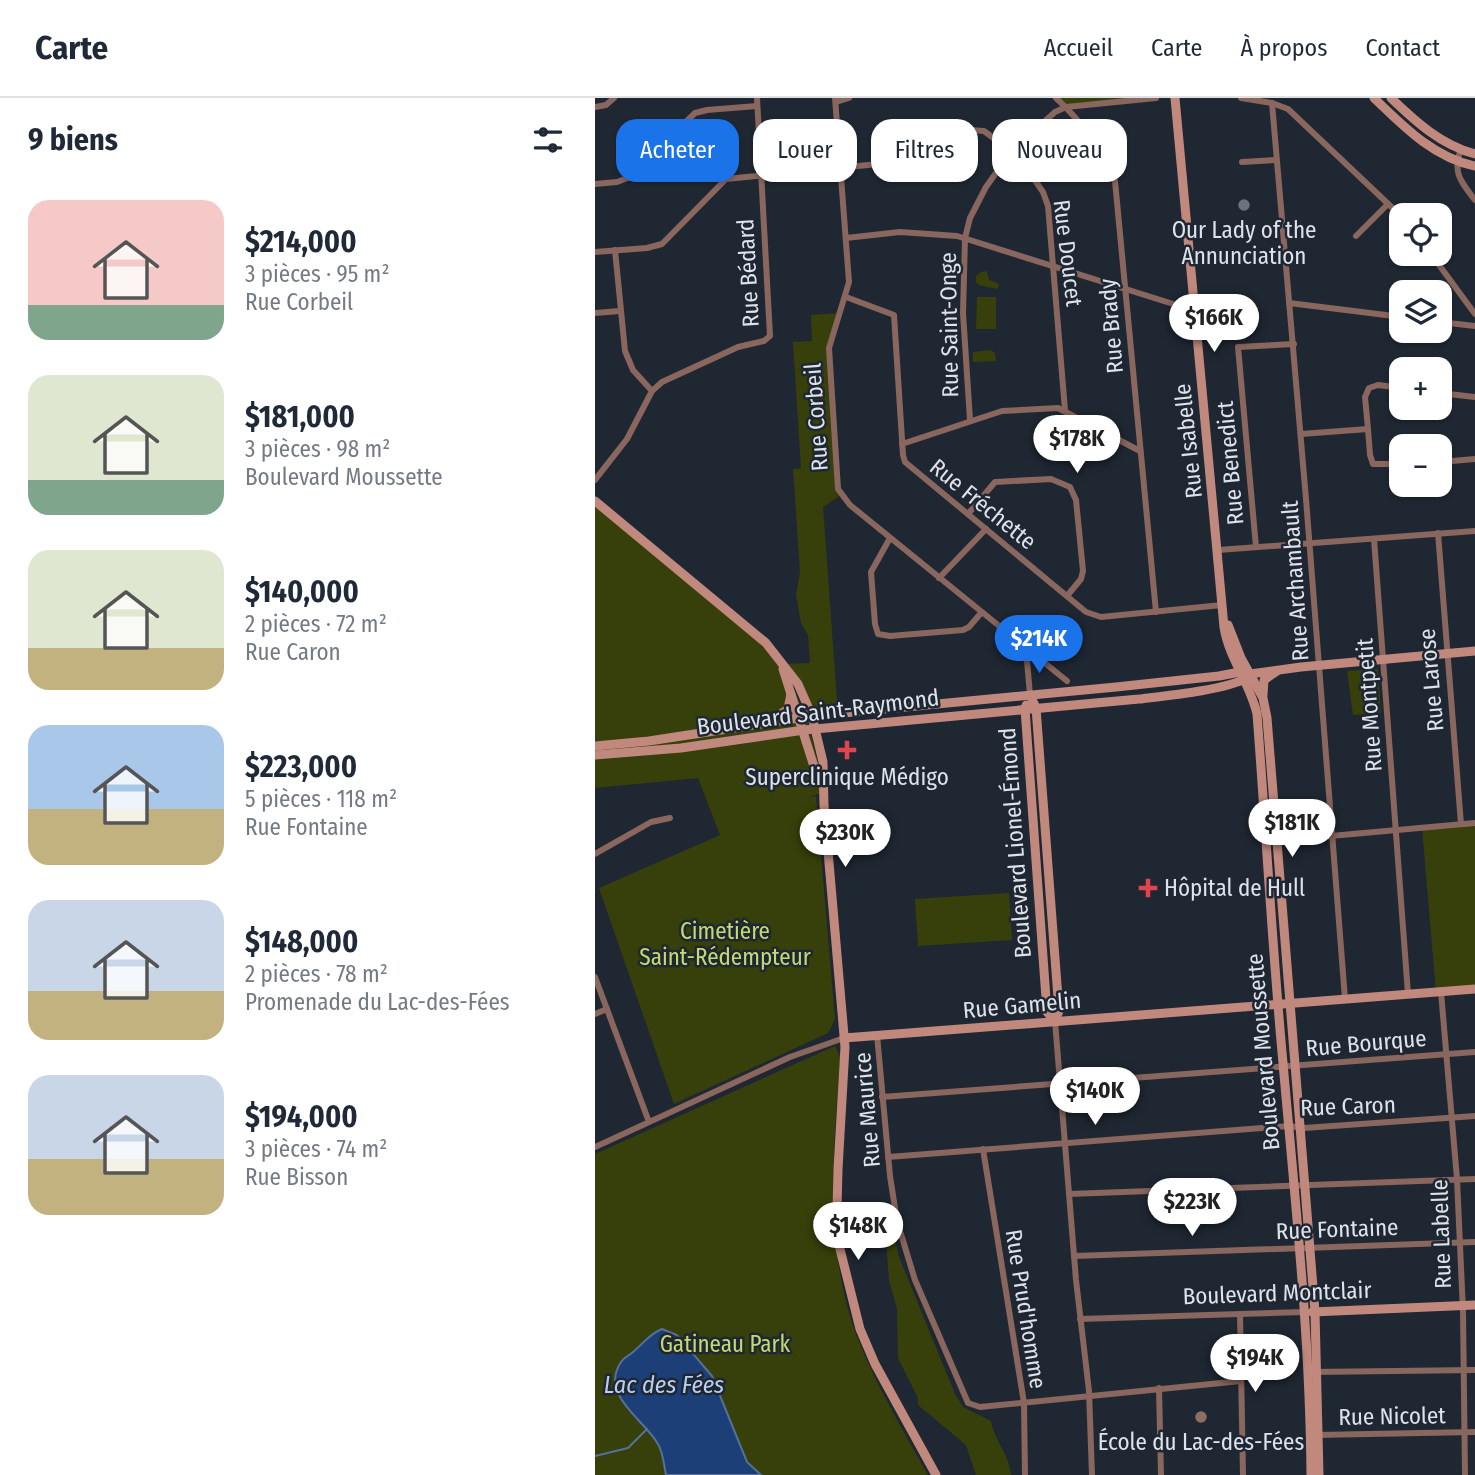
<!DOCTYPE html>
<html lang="fr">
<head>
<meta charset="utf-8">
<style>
	body { margin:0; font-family:"Fira Sans Condensed",sans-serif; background:#f6f6f7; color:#1f2937; height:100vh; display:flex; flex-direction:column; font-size:26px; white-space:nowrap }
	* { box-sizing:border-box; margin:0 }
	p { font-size:23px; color:#747a83 }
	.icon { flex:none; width:38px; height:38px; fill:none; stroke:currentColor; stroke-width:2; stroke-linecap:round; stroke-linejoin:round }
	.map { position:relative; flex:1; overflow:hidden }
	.drawer { display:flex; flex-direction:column; background:#fff; width:595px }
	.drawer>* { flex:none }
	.guide { position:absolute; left:21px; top:21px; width:665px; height:63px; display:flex; gap:14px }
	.controls { position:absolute; left:794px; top:105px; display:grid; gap:14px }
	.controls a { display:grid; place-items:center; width:63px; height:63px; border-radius:14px; background:#fff; box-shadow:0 2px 5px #0004; font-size:35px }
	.price { position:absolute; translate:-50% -60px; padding:0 16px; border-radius:24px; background:#fff; color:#222; font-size:23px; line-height:46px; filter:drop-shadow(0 2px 4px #0008) }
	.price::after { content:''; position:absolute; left:50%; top:42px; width:21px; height:16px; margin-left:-10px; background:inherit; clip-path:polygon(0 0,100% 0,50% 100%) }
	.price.selected { background:#1a73e8; color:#fff }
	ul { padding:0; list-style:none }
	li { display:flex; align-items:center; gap:21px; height:175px; padding:0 28px }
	li span { display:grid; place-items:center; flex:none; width:196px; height:140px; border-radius:21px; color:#555 }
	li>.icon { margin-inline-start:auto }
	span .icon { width:84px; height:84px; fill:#fffc; stroke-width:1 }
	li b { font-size:30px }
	h2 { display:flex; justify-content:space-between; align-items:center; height:84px; padding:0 28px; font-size:30px }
	.chip { padding:0 24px; border-radius:21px; background:#fff; box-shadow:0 2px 5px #0004; font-size:24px; line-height:63px }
	.chip.selected { background:#1a73e8; color:#fff }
	header { display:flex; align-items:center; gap:42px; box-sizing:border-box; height:98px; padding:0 35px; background:#fff; border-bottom:2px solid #e0e1e3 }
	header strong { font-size:33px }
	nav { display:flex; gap:38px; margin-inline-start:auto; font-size:24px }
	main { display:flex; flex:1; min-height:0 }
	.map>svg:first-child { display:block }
</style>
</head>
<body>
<header>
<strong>Carte</strong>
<nav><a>Accueil</a><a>Carte</a><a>À propos</a><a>Contact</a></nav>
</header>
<main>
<section class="drawer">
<h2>9 biens<svg class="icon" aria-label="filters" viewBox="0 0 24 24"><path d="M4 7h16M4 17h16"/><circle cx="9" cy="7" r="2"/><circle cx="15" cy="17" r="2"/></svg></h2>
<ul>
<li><span style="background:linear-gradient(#f6c9c9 75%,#7fa58c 0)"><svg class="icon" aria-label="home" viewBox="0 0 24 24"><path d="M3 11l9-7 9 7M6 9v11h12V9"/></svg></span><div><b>$214,000</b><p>3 pièces · 95 m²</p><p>Rue Corbeil</p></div></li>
<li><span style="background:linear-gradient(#dfe7d0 75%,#7fa58c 0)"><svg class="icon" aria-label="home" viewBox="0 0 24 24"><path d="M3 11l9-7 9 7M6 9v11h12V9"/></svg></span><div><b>$181,000</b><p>3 pièces · 98 m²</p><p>Boulevard Moussette</p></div></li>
<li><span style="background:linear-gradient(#dfe7d0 70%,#c2b280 0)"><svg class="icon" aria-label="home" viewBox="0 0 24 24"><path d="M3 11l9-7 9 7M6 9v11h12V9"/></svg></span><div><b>$140,000</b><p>2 pièces · 72 m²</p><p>Rue Caron</p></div></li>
<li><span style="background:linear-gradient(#a9c7e8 60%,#c2b280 0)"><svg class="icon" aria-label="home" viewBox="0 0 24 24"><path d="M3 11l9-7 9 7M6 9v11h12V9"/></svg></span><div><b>$223,000</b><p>5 pièces · 118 m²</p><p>Rue Fontaine</p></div></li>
<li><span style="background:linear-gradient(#c9d6e8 65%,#c2b280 0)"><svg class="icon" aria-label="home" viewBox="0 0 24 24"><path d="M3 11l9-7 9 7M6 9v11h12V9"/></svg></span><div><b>$148,000</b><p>2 pièces · 78 m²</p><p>Promenade du Lac-des-Fées</p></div></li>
<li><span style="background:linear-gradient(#c9d6e8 60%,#c2b280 0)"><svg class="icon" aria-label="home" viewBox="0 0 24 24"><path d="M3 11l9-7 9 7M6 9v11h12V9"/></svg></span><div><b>$194,000</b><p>3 pièces · 74 m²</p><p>Rue Bisson</p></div></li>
</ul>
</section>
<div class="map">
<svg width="880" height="1377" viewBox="0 0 880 1377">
	<rect width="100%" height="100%" fill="#1f2732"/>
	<!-- green -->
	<g fill="#37400a">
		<polygon points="462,0 561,0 471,9"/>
		<polygon points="392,173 394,182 403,185 404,188 402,191 384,187 381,184 381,178 386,174"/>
		<polygon points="382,199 401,199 401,231 381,231"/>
		<polygon points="245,215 236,243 246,397 228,409 243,616 217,618 188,569 212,620 230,693 213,700 221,698 240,921 233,935 79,1006 4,790 125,737 103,680 0,690 0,407 139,514 187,566 215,565 213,537 206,525 201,497 205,474 198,371 206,370 198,244 217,243 216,217"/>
		<polygon points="396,252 400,255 401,263 378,264 378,254"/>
		<polygon points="783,571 786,615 758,617 752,573"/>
		<polygon points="880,725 880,891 841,894 827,730"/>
		<polygon points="414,795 417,842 323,848 320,801"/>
		<path d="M240,948l5,10c-6,94 -17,191 17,281 19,48 46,93 71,138h-333v-321z"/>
		<path d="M292,1104l12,55 56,137 8,13 28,14c3,19 19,35 20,54h-35l-10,-30 -48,-40v-7l-20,-40 -1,-49 -8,-29 -3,-37 -6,-21 2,-14z"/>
	</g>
	<!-- water -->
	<path fill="#1c3f78" stroke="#56709a" stroke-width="2" d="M67,1231l15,6 35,41 35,86 14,13h-95c-2,-10 -3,-23 -8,-31 -14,-25 -59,-49 -37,-82 3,-5 8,-6 12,-10 11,-9 16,-18 29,-23z"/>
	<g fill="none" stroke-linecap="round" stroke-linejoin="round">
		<!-- stream -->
		<polyline stroke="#56709a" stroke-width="2" points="0,1358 33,1350 52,1331"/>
		<!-- street -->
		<g stroke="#89665e" stroke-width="6">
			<polyline points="240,0 254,184 234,250 243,391 255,407 472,583"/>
			<path d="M461,0c24,22 47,52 59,83l41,431"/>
			<polyline points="646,0 677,5 693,11 807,119"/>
			<polyline points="241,4 254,0"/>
			<polyline points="677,5 711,401 750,901"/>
			<polyline points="0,9 11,7 19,0"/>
			<path d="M866,51c-9,24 0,33 14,51"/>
			<polyline points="647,64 681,62"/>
			<polyline points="0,86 22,84 35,79 100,15 112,12 162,8"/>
			<polyline points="761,138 793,106"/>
			<polyline points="251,140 305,134 362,138 591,210 600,211"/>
			<polyline points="20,152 30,253 38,272 57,293"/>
			<polyline points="0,154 52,150 67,146 131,81 283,66 361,31 389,33 412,50 432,71 448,94 453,108 470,312"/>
			<polyline points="836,156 880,216"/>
			<polyline points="251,199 299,217 308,357 310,364 491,514 506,519 627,507"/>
			<polyline points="694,205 807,219"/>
			<polyline points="0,215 25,213"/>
			<polyline points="845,224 880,228"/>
			<polyline points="845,295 880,299"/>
			<polyline points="375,322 368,215 370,140 375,120 391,89 416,54 460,14 471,9 561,0"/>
			<polyline points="773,331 770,299 774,290 783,287 807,290"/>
			<polyline points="706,336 773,331 775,357 778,366 807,366"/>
			<polyline points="307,346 407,313 463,310 545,353"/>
			<polyline points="845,364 880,361"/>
			<polyline points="0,382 32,341 57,293 67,284 143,249 169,243 175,238 162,0"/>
			<polyline points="373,416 400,384 456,381 475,389 481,402 488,473 486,481 472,498"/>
			<polyline points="843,435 866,726"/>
			<polyline points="295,440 276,474 280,526 283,536 295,538 368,532 374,529 386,515"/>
			<polyline points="779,441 813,896"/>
			<polyline points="661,449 643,249 699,246"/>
			<polyline points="623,452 880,433"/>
			<polyline points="344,480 391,431"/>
			<polyline points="431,551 435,597"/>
			<polyline points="680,743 880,725"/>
			<polyline points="0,756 56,724 75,720"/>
			<polyline points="0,879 54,1024"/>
			<polyline points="846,894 862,1081 868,1213 870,1377"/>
			<polyline points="0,916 12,911"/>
			<polyline points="460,923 481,1182 494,1293 497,1377"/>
			<polyline points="282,937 295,1078 302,1123 320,1182 373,1305 385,1309 646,1283"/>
			<polyline points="287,999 880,954"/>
			<polyline points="0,1049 195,959 249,940"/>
			<polyline points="388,1051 429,1305 430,1377"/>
			<polyline points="293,1059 694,1028 709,1030 880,1018"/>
			<polyline points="474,1096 880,1081"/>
			<polyline points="479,1158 880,1144"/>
			<polyline points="645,1216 648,1377"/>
			<polyline points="485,1221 710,1214"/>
			<polyline points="717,1274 880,1272"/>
			<polyline points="564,1290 566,1377"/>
			<polyline points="721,1337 880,1334"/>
		</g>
		<!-- secondary -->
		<g stroke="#c1897d" stroke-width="9">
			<path d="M580,0l49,529c5,32 26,56 33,87 9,116 15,232 26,349 12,137 27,274 28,412"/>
			<path d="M779,0c29,28 60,60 101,68"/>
			<path d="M796,0c25,24 50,47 84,56"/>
			<polyline points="0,403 171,545 203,586 217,618 228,664 229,707 250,949 243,1071 242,1112 245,1151 265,1231 280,1266 341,1377"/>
			<polyline points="633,527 646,560 668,600 672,620 720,1214 724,1377"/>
			<polyline points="188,571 223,681"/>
			<polyline points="435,597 441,610 464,913 460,923"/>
			<polyline points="668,597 669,582 682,573"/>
			<polyline points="431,607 430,611 452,914 460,923"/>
			<polyline points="180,620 193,611 196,596"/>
			<polyline points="0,648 54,643 217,618 521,589 624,578 645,574 655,576 706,569 880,553"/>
			<path d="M0,657l86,-7 123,-18 335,-31c25,-3 88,-9 107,-21"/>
			<polyline points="249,940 880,891"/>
			<polyline points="717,1214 880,1207"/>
		</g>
	</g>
	<!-- markers -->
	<circle fill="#6b7280" stroke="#1f2732" stroke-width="2.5" cx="649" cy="107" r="7"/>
	<g fill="#e0444e" stroke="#1f2732" stroke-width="2.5">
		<path d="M248.5 641.5h7v7h7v7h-7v7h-7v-7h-7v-7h7z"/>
		<path d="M549.5 779.5h7v7h7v7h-7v7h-7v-7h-7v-7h7z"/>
	</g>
	<circle fill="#8d6e63" stroke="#1f2732" stroke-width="2.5" cx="606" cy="1319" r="7"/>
	<g text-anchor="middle" stroke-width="5" stroke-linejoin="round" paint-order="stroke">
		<!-- poi labels -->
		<g font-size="23" fill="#dee3eb" stroke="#1f2732">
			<text x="649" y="140">Our Lady of the<tspan x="649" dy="26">Annunciation</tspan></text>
			<text x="252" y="687">Superclinique Médigo</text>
			<text x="569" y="798" text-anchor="start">Hôpital de Hull</text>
			<text x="606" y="1352">École du Lac-des-Fées</text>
		</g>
		<!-- street labels -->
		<g font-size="23" fill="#dee3eb" stroke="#1f2732">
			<text transform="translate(473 155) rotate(83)" y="8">Rue Doucet</text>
			<text transform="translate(153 175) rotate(-93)" y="8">Rue Bédard</text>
			<text transform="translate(354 227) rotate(-91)" y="8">Rue Saint-Onge</text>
			<text transform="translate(516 228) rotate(-95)" y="8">Rue Brady</text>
			<text transform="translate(221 319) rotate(-94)" y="8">Rue Corbeil</text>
			<text transform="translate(593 343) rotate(-96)" y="8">Rue Isabelle</text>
			<text transform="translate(635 365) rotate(-95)" y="8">Rue Benedict</text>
			<text transform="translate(388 406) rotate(39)" y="8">Rue Fréchette</text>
			<text transform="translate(700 483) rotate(-94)" y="8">Rue Archambault</text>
			<text transform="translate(836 582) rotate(-95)" y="8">Rue Larose</text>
			<text transform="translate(774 607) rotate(-94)" y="8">Rue Montpetit</text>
			<text transform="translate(223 614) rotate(-7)" y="8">Boulevard Saint-Raymond</text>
			<text transform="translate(420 745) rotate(-94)" y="8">Boulevard Lionel-Émond</text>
			<text transform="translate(427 907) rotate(-5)" y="8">Rue Gamelin</text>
			<text transform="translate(771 945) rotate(-5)" y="8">Rue Bourque</text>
			<text transform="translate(668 954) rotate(-95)" y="8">Boulevard Moussette</text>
			<text transform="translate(753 1008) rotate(-2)" y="8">Rue Caron</text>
			<text transform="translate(272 1012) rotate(-95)" y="8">Rue Maurice</text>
			<text transform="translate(742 1131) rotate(-2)" y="8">Rue Fontaine</text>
			<text transform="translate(846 1136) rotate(-92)" y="8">Rue Labelle</text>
			<text transform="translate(682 1195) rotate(-2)" y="8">Boulevard Montclair</text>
			<text transform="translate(431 1211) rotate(81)" y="8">Rue Prud'homme</text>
			<text transform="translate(797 1318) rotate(-1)" y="8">Rue Nicolet</text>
		</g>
		<!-- park labels -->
		<g font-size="23" fill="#c4da70" stroke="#1f2732">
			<text x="130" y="841">Cimetière<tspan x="130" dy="26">Saint-Rédempteur</tspan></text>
			<text x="130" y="1254">Gatineau Park</text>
		</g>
		<!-- water labels -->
		<g font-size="24" font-style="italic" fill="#b9cff2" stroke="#1f2732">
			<text x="69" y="1295">Lac des Fées</text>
		</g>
	</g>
</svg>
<div class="controls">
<a><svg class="icon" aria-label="locate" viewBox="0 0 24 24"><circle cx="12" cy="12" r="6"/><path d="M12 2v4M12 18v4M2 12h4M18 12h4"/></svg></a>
<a><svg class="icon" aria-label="layers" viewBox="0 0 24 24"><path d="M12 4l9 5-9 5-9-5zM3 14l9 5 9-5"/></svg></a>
<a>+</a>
<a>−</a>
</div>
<b class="price" style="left:619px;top:256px">$166K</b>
<b class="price" style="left:482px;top:377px">$178K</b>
<b class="price selected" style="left:444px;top:577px">$214K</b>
<b class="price" style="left:697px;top:761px">$181K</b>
<b class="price" style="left:250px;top:771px">$230K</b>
<b class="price" style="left:500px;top:1029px">$140K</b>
<b class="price" style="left:597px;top:1140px">$223K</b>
<b class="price" style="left:263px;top:1164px">$148K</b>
<b class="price" style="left:660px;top:1296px">$194K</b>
<div class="guide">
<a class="chip selected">Acheter</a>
<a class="chip">Louer</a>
<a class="chip">Filtres</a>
<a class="chip">Nouveau</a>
</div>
</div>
</main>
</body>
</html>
